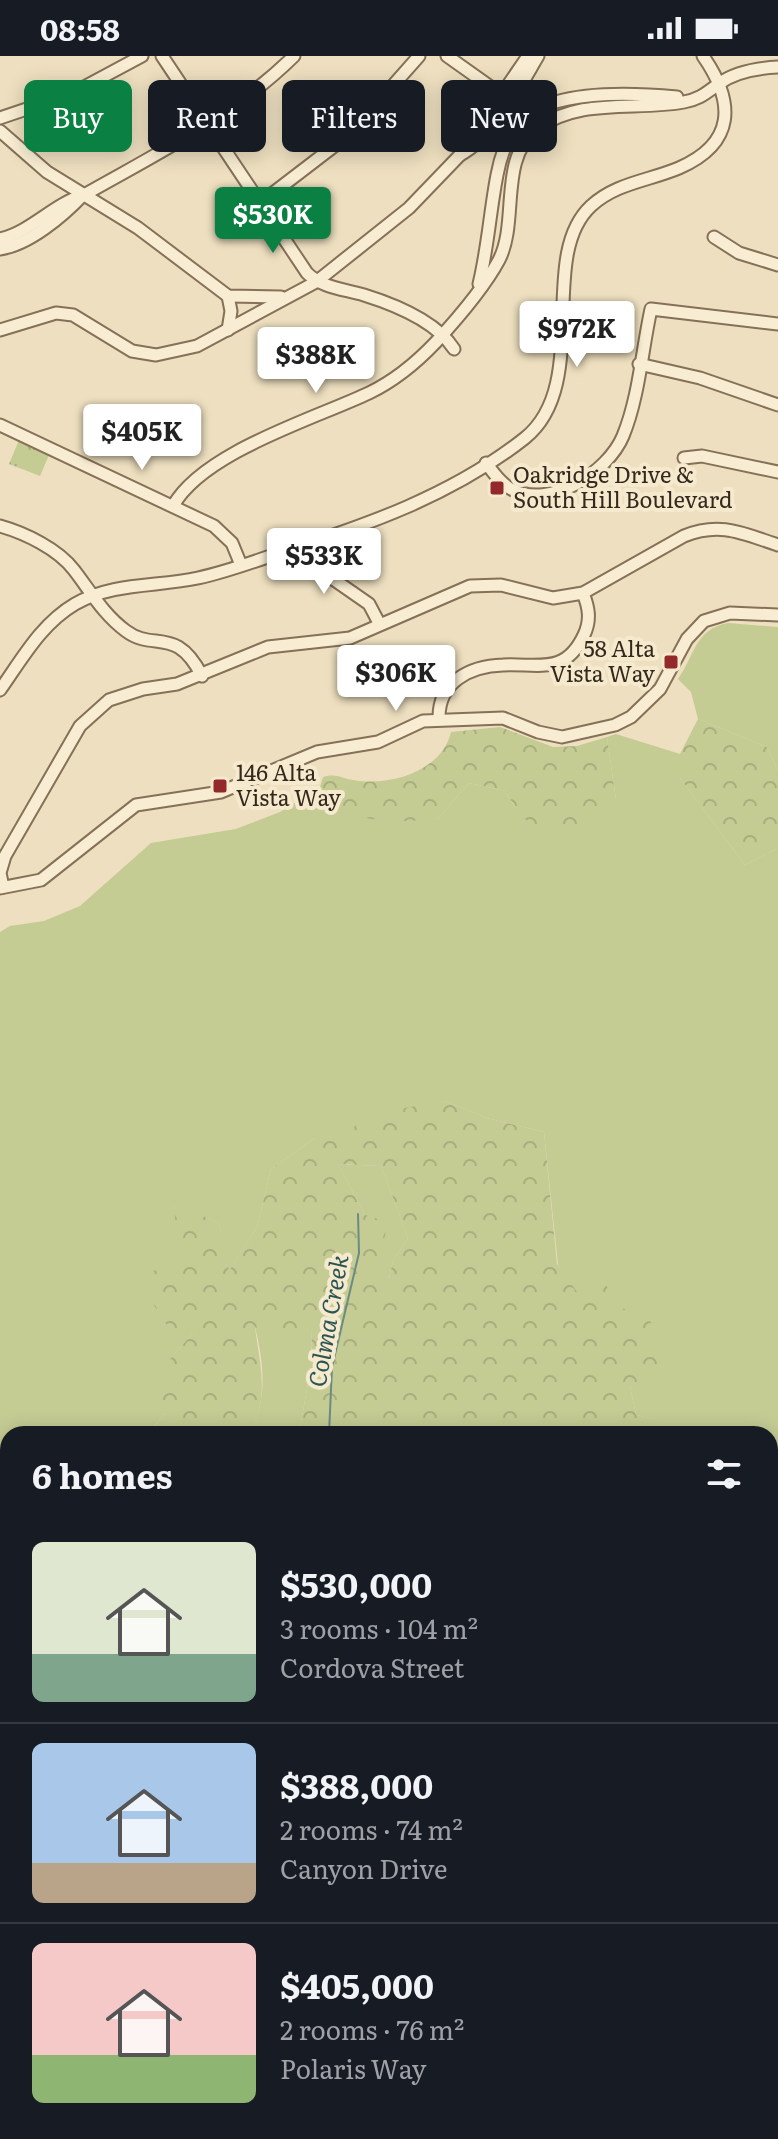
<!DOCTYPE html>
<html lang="en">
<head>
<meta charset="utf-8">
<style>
	body { margin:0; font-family:Literata,serif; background:#20242c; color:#f1f3f6; height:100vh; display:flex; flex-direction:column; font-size:30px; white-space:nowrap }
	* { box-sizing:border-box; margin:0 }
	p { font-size:26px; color:#9ea1a6 }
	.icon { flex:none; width:44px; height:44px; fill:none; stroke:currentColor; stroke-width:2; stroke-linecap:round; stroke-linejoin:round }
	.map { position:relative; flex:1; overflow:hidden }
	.drawer { position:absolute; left:0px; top:1370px; width:778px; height:714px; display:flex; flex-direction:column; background:#171b24; border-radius:24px 24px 0 0; box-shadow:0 4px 20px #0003 }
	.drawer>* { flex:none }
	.guide { position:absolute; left:24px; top:24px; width:730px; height:72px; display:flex; gap:16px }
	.price { position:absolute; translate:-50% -68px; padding:0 18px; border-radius:8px; background:#fff; color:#222; font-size:26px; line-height:52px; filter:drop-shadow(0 2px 4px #0008) }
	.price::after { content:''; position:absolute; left:50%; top:48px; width:24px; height:18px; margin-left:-12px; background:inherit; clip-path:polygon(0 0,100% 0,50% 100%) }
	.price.active { background:#0b8043; color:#fff }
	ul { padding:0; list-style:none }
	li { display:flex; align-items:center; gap:24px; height:200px; padding:0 32px }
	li+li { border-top:2px solid #363941 }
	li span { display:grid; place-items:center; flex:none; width:224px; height:160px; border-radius:12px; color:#555 }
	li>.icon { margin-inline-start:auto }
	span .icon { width:96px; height:96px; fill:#fffc; stroke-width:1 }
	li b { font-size:34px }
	h2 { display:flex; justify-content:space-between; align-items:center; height:96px; padding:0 32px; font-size:34px }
	.tag { padding:0 28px; border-radius:12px; background:#171b24; box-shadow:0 4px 20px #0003; font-size:28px; line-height:72px }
	.tag.active { background:#0b8043; color:#fff }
	.status { display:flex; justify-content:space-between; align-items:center; height:56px; padding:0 40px; background:#171b24; direction:ltr }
	.status svg { height:22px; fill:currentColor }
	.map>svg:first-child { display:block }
</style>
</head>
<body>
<div class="status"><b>08:58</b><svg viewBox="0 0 49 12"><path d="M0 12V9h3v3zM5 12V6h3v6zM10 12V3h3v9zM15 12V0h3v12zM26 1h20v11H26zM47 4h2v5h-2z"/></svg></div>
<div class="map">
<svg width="778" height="2083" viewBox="0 0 778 2083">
	<defs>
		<pattern id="forest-crowns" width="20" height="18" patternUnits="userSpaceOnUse" patternTransform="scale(2)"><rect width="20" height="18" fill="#c4cb93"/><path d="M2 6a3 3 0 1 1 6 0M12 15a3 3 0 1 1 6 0" fill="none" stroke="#a9ae7e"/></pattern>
		<pattern id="park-tufts" width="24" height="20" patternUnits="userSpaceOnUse" patternTransform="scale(2)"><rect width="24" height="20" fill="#c4cb93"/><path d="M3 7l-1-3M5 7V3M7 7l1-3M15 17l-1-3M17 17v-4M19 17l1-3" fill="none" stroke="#a9ae7e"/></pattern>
	</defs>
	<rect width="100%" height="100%" fill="#eddfbf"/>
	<!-- grass -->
	<g fill="#c4cb93">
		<path d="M728,567l50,4v144l-11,-24 -69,-28 -7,-27 -13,-13c17,-24 17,-50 50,-56z"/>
		<polygon points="616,678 680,698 680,722 745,809 778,792 778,1593 770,1595 770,1378 664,1378 663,1365 636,1359 630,1330 558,1209 544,1076 487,1062 445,1045 330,1082 315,1082 271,1113 257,1171 228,1217 219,1167 174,1148 193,1277 170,1303 166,1357 147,1378 8,1378 8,1551 0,1553 0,876 10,870 44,865 80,850 151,787 236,773 280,756 320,731 325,739 437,764 469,727 505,735 515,751 616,744 607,681"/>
		<polygon points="338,1108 381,1110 408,1182 393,1205 389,1222 376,1215 365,1159"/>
		<path d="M255,1271h57l-1,39 -12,68h-50c19,-33 15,-71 6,-107z"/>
		<polygon points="770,1688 778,1688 778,1794 770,1797"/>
		<polygon points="0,1711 8,1711 8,2076 384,2076 381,2083 0,2083"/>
		<polygon points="778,1833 778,2083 667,2083 651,2076 770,2076 770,1836"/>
	</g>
	<!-- forest -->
	<g fill="url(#forest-crowns)" fill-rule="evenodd">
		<polygon points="698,663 767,691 778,715 778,792 745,809 680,722 680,698"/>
		<path d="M500,671l53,20 24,-1 30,-9 9,63 -25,29c-50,7 -58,7 -86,-38l-36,-8 -32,37c-40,1 -93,7 -117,-33l3,-10c14,-4 17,1 30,3 37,7 89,-9 98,-48z"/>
		<path d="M445,1045l42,17 57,14 13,132 20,28 27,-13 10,25 37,18 9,46 -30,18 6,29 28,6v13h-365l12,-68 1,-38 -24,14 -33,-15c5,39 15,71 -6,107h-102l19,-21 -8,-26 12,-28 23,-26 -25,-6 -14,-22 -4,-35 29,3 -5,-70 45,20 10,48 28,-44 14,-58 44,-31h15l57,-27zM338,1108l43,2 27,72 -15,23 -4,17 -12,-7 11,-49 -23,-7z"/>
		<polygon points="384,2076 535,2076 535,2083 381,2083"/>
	</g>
	<!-- park -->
	<polygon fill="url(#park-tufts)" points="19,384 49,399 40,420 9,408"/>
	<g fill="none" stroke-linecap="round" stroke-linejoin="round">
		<!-- stream -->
		<g stroke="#6a8c84" stroke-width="2">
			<polyline points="329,1378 332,1311 359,1197 358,1158"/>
			<polyline points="0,1688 8,1688"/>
		</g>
		<!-- minor casing -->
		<g stroke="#857058" stroke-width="15">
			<g id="minor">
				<path d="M162,0l145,217c15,15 37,16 57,22 32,10 72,26 90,54"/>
				<polyline points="447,0 502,39"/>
				<polyline points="0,62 71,38 142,0"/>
				<polyline points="0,75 47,116 138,172 228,240 281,241"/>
				<path d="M460,99c34,-18 59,-67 78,-99"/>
				<polyline points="260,147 350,78 419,0"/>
				<polyline points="714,181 739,197 778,209"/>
				<path d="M0,183c31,-7 53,-35 84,-44 74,-42 148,-78 210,-139"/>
				<path d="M0,193c29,-4 63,-33 83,-54"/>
				<path d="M479,228c9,-37 11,-73 18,-109 3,-16 10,-39 21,-51 30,-36 117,-31 159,-27"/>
				<polyline points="0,274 56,257 73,259 132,295 156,299 197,290 316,226 409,152 460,99 528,0"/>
				<polyline points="228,274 231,255 228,240"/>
				<polyline points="639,308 700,322 778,349"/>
				<polyline points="0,369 214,470 232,487 241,509"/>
				<polyline points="684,402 702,400 778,416"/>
				<path d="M486,407c7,9 14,20 25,26 39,21 97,-17 112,-53 16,-39 19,-86 28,-127l127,15"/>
				<path d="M173,450c30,-54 141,-87 196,-113 25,-12 49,-32 67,-51 22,-24 48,-54 63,-82 20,-39 -1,-101 38,-131 42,-32 99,-18 147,-27 17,-3 23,-10 36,-19 17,-12 39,-15 58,-16"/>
				<path d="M0,470c25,7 58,23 74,44 17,22 29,44 52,61 28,21 50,-6 76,45"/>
				<polyline points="308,488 323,516 369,548 379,567"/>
				<path d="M0,634c22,-31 41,-66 75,-86 38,-22 82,-17 123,-26 28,-6 55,-16 81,-25 86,-27 174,-58 246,-115 67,-54 11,-181 66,-232 25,-23 57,-25 88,-38 57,-25 56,-66 24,-112"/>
				<path d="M439,663c-1,-37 31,-53 64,-54 34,-2 62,11 81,-30 7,-15 5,-27 -1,-42"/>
				<path d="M3,831l-3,-14 5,-17 75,-130 29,-26 34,-11 34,-5 91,-37 82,-9 120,-52 31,-1 52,13 30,-5 101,-57c37,-15 60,-2 94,9"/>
				<polyline points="0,832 41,824 136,749 221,736 317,696 378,686 423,665 503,662 538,676 562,681 615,669 631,661 660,633 687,583 704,565 730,557 778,559"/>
			</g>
		</g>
		<!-- major casing -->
		<g stroke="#533e2c" stroke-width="18">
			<g id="major">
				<polyline points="0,1593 8,1594"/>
				<polyline points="0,1605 8,1607"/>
				<polyline points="770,1806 778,1804"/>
				<polyline points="770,1823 778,1820"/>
			</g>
		</g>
		<!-- minor -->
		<use href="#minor" stroke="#f8edd2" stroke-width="11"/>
		<!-- major -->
		<use href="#major" stroke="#f1d496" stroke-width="14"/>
	</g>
	<!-- markers -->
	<g fill="#93292a" stroke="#f5e9ce" stroke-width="3">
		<rect x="489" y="424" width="16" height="16" rx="4"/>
		<rect x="663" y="598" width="16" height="16" rx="4"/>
		<rect x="212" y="722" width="16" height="16" rx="4"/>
	</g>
	<g text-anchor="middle" stroke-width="8" stroke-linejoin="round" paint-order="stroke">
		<!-- poi labels -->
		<g font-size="22" fill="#35281c" stroke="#f5e9ce" text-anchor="start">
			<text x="513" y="427">Oakridge Drive &amp;<tspan x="513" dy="25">South Hill Boulevard</tspan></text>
			<text x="655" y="601" text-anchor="end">58 Alta<tspan x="655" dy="25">Vista Way</tspan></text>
			<text x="236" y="725">146 Alta<tspan x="236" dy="25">Vista Way</tspan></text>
		</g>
		<!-- water labels -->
		<g font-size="24" font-style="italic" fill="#2b5552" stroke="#f5e9ce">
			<text transform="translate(329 1265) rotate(-80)" y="8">Colma Creek</text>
		</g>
	</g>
</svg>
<b class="price active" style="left:273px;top:199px">$530K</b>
<b class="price" style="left:577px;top:313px">$972K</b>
<b class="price" style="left:316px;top:339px">$388K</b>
<b class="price" style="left:142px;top:416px">$405K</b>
<b class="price" style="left:324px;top:540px">$533K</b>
<b class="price" style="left:396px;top:657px">$306K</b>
<div class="guide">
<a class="tag active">Buy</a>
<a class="tag">Rent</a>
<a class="tag">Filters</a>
<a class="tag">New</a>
</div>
<section class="drawer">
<h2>6 homes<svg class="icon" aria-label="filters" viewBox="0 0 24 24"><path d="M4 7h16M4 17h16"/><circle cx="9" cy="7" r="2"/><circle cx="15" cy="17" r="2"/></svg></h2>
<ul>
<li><span style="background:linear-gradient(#dfe7d0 70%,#7fa58c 0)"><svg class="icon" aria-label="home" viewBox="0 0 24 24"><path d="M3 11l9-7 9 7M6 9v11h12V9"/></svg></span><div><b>$530,000</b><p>3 rooms · 104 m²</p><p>Cordova Street</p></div></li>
<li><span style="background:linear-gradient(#a9c7e8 75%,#b9a48a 0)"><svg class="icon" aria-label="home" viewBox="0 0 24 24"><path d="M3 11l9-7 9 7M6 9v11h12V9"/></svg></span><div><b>$388,000</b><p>2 rooms · 74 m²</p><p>Canyon Drive</p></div></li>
<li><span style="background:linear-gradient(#f6c9c9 70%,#8fb573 0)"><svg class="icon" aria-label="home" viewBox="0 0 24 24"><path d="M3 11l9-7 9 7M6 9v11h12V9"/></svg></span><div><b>$405,000</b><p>2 rooms · 76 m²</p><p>Polaris Way</p></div></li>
</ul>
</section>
</div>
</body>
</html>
